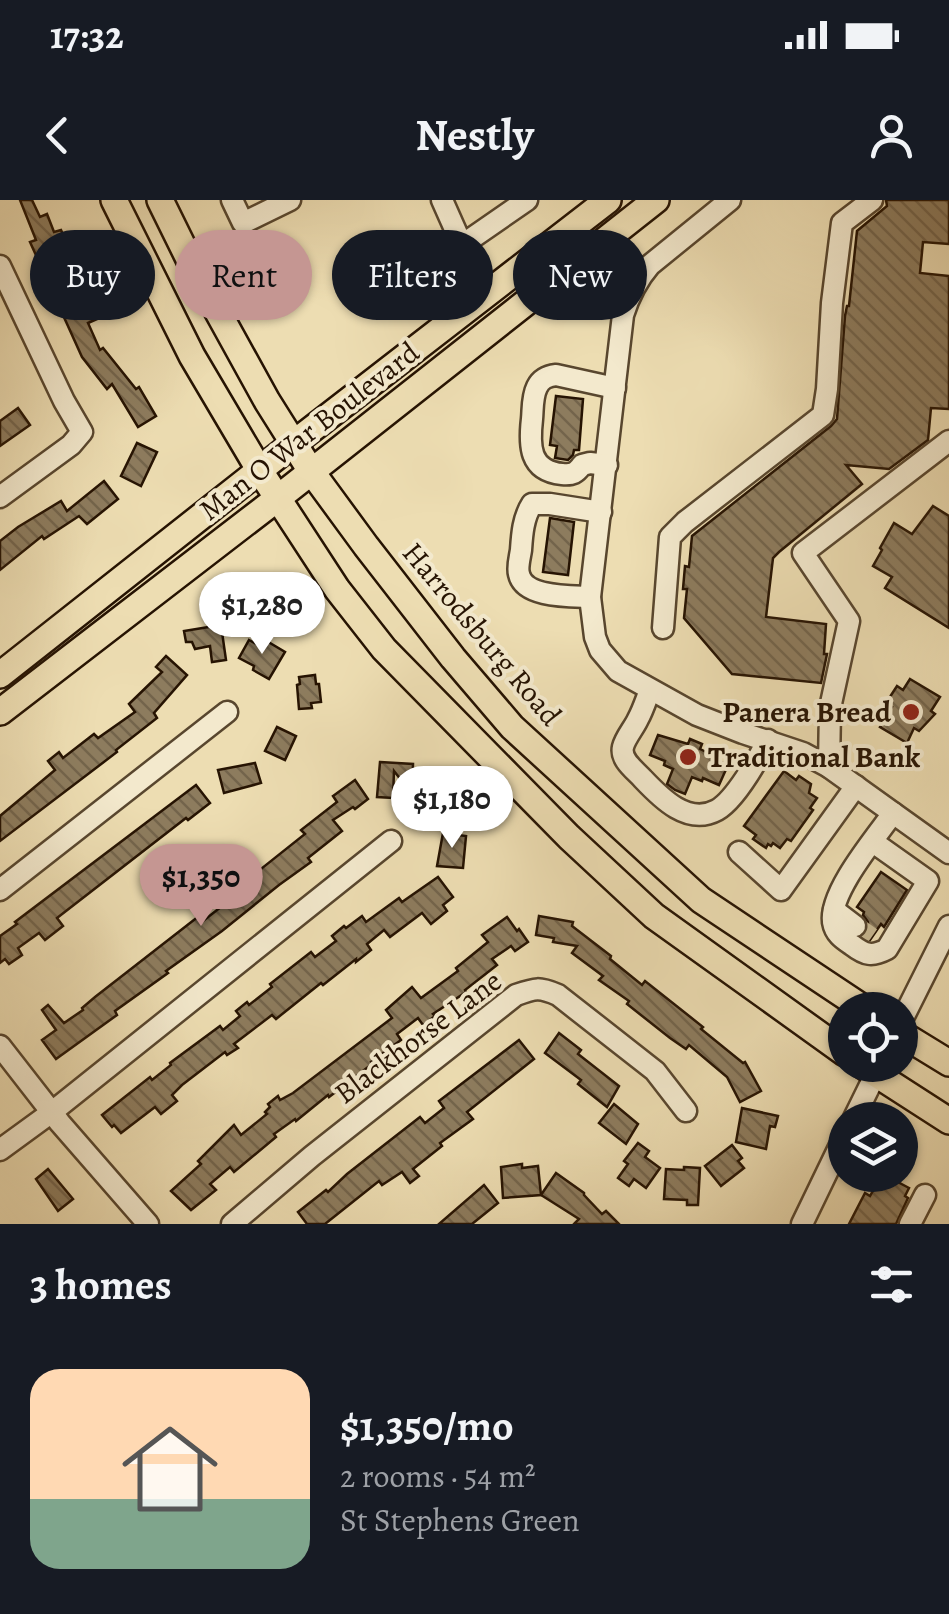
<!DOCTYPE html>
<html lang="en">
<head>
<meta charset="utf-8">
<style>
	body { margin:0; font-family:Alegreya,serif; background:#20242c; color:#f1f3f6; height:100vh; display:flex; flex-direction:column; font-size:38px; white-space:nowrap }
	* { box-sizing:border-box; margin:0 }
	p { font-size:32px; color:#9ea1a6 }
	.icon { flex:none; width:55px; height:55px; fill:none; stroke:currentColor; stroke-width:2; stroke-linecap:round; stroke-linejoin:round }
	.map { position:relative; height:1024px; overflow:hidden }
	.sheet { display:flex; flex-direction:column; background:#171b24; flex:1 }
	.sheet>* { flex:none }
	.top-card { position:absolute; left:30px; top:30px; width:890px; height:90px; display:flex; gap:20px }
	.tools { position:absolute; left:828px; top:792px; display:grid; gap:20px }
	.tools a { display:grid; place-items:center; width:90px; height:90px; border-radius:50%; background:#171b24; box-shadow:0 2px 8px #0004; font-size:50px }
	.price { position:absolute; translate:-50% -85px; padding:0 22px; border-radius:35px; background:#fff; color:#222; font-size:32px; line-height:65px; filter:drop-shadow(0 2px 5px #0008) }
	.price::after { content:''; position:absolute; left:50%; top:60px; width:30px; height:22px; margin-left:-15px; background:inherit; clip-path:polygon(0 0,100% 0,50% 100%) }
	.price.current { background:#c59692; color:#111 }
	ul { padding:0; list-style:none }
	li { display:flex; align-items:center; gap:30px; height:250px; padding:0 30px }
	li+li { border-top:2px solid #363941 }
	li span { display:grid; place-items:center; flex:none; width:280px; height:200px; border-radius:30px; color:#555 }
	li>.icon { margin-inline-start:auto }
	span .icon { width:120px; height:120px; fill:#fffc; stroke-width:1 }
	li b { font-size:42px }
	h2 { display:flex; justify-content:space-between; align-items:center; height:120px; padding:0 30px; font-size:42px }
	.pill { padding:0 35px; border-radius:45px; background:#171b24; box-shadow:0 2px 8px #0004; font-size:35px; line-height:90px }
	.pill.current { background:#c59692; color:#111 }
	.status { display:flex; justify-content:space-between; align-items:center; height:70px; padding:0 50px; background:#171b24; direction:ltr }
	.status svg { height:28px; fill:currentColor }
	header { display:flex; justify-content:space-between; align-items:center; height:130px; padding:0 30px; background:#171b24; font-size:45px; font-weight:700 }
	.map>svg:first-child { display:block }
</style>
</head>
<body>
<div class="status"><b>17:32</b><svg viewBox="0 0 49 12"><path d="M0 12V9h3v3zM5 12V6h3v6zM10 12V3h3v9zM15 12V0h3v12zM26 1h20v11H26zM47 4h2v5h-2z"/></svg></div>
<header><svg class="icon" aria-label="back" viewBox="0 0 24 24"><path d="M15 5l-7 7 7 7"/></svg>Nestly<svg class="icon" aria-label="person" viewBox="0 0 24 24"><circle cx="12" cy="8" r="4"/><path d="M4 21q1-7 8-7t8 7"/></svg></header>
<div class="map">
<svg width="949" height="1024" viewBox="0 0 949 1024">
	<defs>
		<pattern id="building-back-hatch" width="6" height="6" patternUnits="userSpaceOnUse" patternTransform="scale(2.5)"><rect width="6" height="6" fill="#8d7c5e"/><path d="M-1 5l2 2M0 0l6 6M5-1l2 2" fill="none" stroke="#73644b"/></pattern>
	</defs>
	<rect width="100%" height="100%" fill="#edddb2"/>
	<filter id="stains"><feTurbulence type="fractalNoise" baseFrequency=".002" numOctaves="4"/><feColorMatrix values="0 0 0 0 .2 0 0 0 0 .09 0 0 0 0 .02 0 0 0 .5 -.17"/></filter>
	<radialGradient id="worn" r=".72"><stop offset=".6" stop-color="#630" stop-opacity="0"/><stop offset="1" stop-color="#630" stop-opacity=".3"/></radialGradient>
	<!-- building -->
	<g fill="url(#building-back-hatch)" stroke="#261302" stroke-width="2.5">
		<polygon points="20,0 32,0 40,17 47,14 54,32 61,30 66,41 61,43 75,71 66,76 83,111 92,107 97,119 88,123 100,150 103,148 136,189 139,187 156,216 138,227 112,184 107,189 82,157 30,42 36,40"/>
		<polygon points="886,0 949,0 949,44 923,42 920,73 949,76 949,209 931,208 928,240 889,269 846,265 862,284 779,352 773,358 766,417 826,424 824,454 827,454 821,483 732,474 684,418 687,389 683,389 685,366 689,367 692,336 831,226 837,219 845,116 847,106 849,106 857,31 887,6"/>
		<polygon points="556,196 583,199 579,250 574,250 573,255 568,260 555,258 557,246 550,245"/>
		<polygon points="18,208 30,225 0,246 0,221"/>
		<polygon points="137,243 157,252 141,286 121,276"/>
		<polygon points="104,281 118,299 87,324 79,316 44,339 42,336 0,370 0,341 18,327 61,301 67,311"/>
		<polygon points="933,306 949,316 949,428 885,388 892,377 873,366 882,350 880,348 894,323 912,334"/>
		<polygon points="550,318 574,322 568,375 543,372"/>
		<polygon points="221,425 226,460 212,462 210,446 195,449 192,442 186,442 184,431"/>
		<polygon points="249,440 262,447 265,440 285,452 269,479 253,470 254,466 239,458"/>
		<polygon points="166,456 187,475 154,513 157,518 116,550 117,552 0,641 0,616 55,570 48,561 59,552 63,558 94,534 98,538 135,512 129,504 162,472 156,467"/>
		<polygon points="315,475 316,484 319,484 321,502 311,503 312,508 299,509 297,485 300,484 299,477"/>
		<polygon points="910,479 940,497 931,511 935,514 919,531 914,528 907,543 880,527 892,507 886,503 897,486 903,490"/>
		<polygon points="277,527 296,536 285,560 265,551"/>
		<polygon points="658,535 688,544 690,539 702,544 700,549 712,555 711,558 728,565 719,585 703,578 702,581 692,577 685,594 675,590 667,584 673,569 664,565 665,561 650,555"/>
		<polygon points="380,562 413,564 412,594 394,571 393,598 377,597"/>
		<polygon points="255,563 261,583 224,593 218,570"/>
		<polygon points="784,571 796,580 799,576 811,584 809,593 817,598 810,608 813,610 791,641 787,639 780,648 773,643 771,646 768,644 766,648 753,639 756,635 744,626"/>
		<polygon points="355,580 368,599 355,609 353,607 333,620 342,631 308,658 311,662 279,685 222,731 166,771 168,773 115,811 117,815 56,859 42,840 56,830 42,810 48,805 64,823 83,810 82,808 95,797 199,716 203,721 240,692 237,688 305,634 301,630 337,602 333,596"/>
		<polygon points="445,584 463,607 436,626 416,599 436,585 439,589"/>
		<polygon points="196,585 210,603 188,620 186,618 57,718 63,726 45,740 39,733 18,748 22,755 9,764 5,759 0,763 0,736 17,724 15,722"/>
		<polygon points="443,633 466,636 463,668 437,666"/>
		<polygon points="881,672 907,690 884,727 881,724 870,740 864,736 868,729 868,722 863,715 864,712 857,707"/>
		<polygon points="438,677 453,697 443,705 447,711 431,724 422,713 390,737 384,730 367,744 371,750 356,762 356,759 323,785 321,783 276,819 272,815 234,844 238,848 227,855 225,852 182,885 172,895 177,901 161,914 155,907 121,933 114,925 112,927 102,915 150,877 152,880 171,865 170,863 220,826 223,830 240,816 236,811 247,802 249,805 272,787 270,784 311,752 315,757 336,741 332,736 344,726 346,728 362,716 366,722 399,698 402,702"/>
		<polygon points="539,716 573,722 572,726 611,756 610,759 642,785 645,781 703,827 701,829 743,863 745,862 761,891 740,902 727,877 689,845 686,849 670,838 627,804 629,801 599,780 603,776 572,753 577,746 553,742 554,738 536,735"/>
		<polygon points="507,717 517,731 519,729 528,742 515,751 511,746 492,759 497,765 465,790 466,792 433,814 435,816 423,825 418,818 397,834 401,840 371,862 372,864 329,897 328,895 296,921 295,919 274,934 276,937 234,972 230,967 210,984 216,990 191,1010 171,991 201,964 198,961 234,925 241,935 267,914 265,912 270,907 268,904 278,896 280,900 293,893 392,818 386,810 412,787 421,798 458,771 456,768 488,742 482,735"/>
		<polygon points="559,833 581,850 578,854 619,886 607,907 578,884 581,880 545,853"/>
		<polygon points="519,840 534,859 467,912 473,919 440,943 442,946 413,969 419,976 410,983 402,972 382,985 379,981 325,1024 307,1024 298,1012 326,990 328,992 347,974 420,917 425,923 444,908 439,901"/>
		<polygon points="614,904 638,924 626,944 599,923"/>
		<polygon points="742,908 778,916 775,927 770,926 766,949 736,942"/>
		<polygon points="638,943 649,951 645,957 660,968 646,988 634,979 629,986 618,978 628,964 624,961"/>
		<polygon points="732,945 742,958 738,961 744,968 721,986 705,966"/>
		<polygon points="522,964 522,968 538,966 541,995 503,998 501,967"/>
		<polygon points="684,967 700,968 698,1005 687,1005 687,1000 664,999 666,969 684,970"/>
		<polygon points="48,969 73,999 58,1011 36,979"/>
		<polygon points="556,973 584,993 584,995 602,1014 606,1011 619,1024 574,1024 579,1019 541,995"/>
		<polygon points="894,980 909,988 905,996 908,998 896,1024 849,1024 865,993 870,996 878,982 890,986"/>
		<polygon points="484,985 498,1003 472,1024 439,1024"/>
	</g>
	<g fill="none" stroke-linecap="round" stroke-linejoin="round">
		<!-- minor-tunnel -->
		<polyline stroke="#c5b58f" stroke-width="20" stroke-dasharray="20 10" stroke-linecap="butt" points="855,726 872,738"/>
		<!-- minor casing -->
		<g stroke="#58462e" stroke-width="25">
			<g id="minor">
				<polyline points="232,0 243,23 290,0"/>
				<polyline points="442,0 462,45 527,0"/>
				<path d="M730,0l-80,65c-13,15 -21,31 -27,50l-33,282 5,40 5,13 18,21 79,44 46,18 60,20 26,14 120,86"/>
				<polyline points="0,66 64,201 82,232 71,245 0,297"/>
				<path d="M607,265l-17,-2 -8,2c-6,8 -9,10 -20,9 -33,-3 -33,-29 -30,-55 1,-10 0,-22 5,-32 4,-8 10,-11 19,-12l59,13"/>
				<path d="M590,397c-19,-1 -66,1 -71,-23 -2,-7 1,-17 2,-24 1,-15 2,-32 11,-46h18l51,8"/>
				<polyline points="663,428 670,337 685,322 823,215 827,189 832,103 842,23 872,0"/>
				<path d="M650,490c-4,10 -7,20 -12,29 -4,9 -13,19 -15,28 -3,13 12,23 20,32 18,19 45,47 74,31 18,-10 41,-51 51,-70"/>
				<polyline points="829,567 830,508 849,421 803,353 949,241"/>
				<path d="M873,642l55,39 -41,68c-15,8 -22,6 -35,-4 -9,-6 -17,-11 -19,-23 -4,-30 43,-85 60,-109"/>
				<polyline points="739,652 781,690 856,586"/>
				<polyline points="0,690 227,512"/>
				<polyline points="834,710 855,726"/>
				<polyline points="900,824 949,726"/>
				<polyline points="0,846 60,923 148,1024"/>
				<polyline points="853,920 880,865"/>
				<polyline points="0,950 52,912 391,641"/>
				<path d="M232,1024l80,-68 204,-161c20,-7 23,-8 42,0l97,76 31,40"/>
				<polyline points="802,1024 845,935"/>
				<polyline points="910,1024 925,995"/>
			</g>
		</g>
		<!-- major casing -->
		<g stroke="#261302" stroke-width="30">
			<g id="major">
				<polyline points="114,0 192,156 260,271 337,389 384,449 569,637 654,716 845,853"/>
				<polyline points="160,0 192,65 267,201 311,271 366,346 453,458 512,527 701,700 866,810"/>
				<polyline points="0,475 294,243 608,0"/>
				<polyline points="0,512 278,298 656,0"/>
				<polyline points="900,833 949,863"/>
				<polyline points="862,865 949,921"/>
			</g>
		</g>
		<!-- minor -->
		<use href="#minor" stroke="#f3e9cd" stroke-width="20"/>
		<!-- major -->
		<use href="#major" stroke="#edddb2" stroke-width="25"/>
	</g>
	<!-- markers -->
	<g fill="#8f2418" stroke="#f3e9cd" stroke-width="4">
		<circle cx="911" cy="512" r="10"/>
		<circle cx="688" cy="557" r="10"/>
	</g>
	<g text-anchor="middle" stroke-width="8" stroke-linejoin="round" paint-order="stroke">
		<!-- street labels -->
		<g font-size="30" fill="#261302" stroke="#f3e9cd">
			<text transform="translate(309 231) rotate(-38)" y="10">Man O War Boulevard</text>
			<text transform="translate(482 434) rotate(50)" y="10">Harrodsburg Road</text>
			<text transform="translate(418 837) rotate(-37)" y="10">Blackhorse Lane</text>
		</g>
		<!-- poi labels -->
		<g font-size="30" font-weight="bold" fill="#261302" stroke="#f3e9cd" text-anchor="end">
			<text x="891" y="522">Panera Bread</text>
			<text x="708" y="567" text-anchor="start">Traditional Bank</text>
		</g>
	</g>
	<rect width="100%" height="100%" filter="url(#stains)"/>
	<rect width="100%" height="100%" fill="url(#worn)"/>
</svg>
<div class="tools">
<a><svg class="icon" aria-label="locate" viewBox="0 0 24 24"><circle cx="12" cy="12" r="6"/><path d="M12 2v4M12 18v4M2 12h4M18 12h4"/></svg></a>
<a><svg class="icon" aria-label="layers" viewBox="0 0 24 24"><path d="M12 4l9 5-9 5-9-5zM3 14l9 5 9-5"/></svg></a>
</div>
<b class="price" style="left:262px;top:457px">$1,280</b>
<b class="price" style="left:452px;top:651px">$1,180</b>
<b class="price current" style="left:201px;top:729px">$1,350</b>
<div class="top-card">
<a class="pill">Buy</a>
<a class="pill current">Rent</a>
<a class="pill">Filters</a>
<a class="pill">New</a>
</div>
</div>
<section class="sheet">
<h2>3 homes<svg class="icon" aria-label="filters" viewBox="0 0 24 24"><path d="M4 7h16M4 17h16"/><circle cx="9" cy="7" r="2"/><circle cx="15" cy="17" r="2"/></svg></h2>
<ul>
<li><span style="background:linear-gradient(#ffd9b3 65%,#7fa58c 0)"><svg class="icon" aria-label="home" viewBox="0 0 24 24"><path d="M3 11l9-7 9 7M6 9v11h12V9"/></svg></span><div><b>$1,350/mo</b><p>2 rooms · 54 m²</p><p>St Stephens Green</p></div></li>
</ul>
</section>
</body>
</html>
